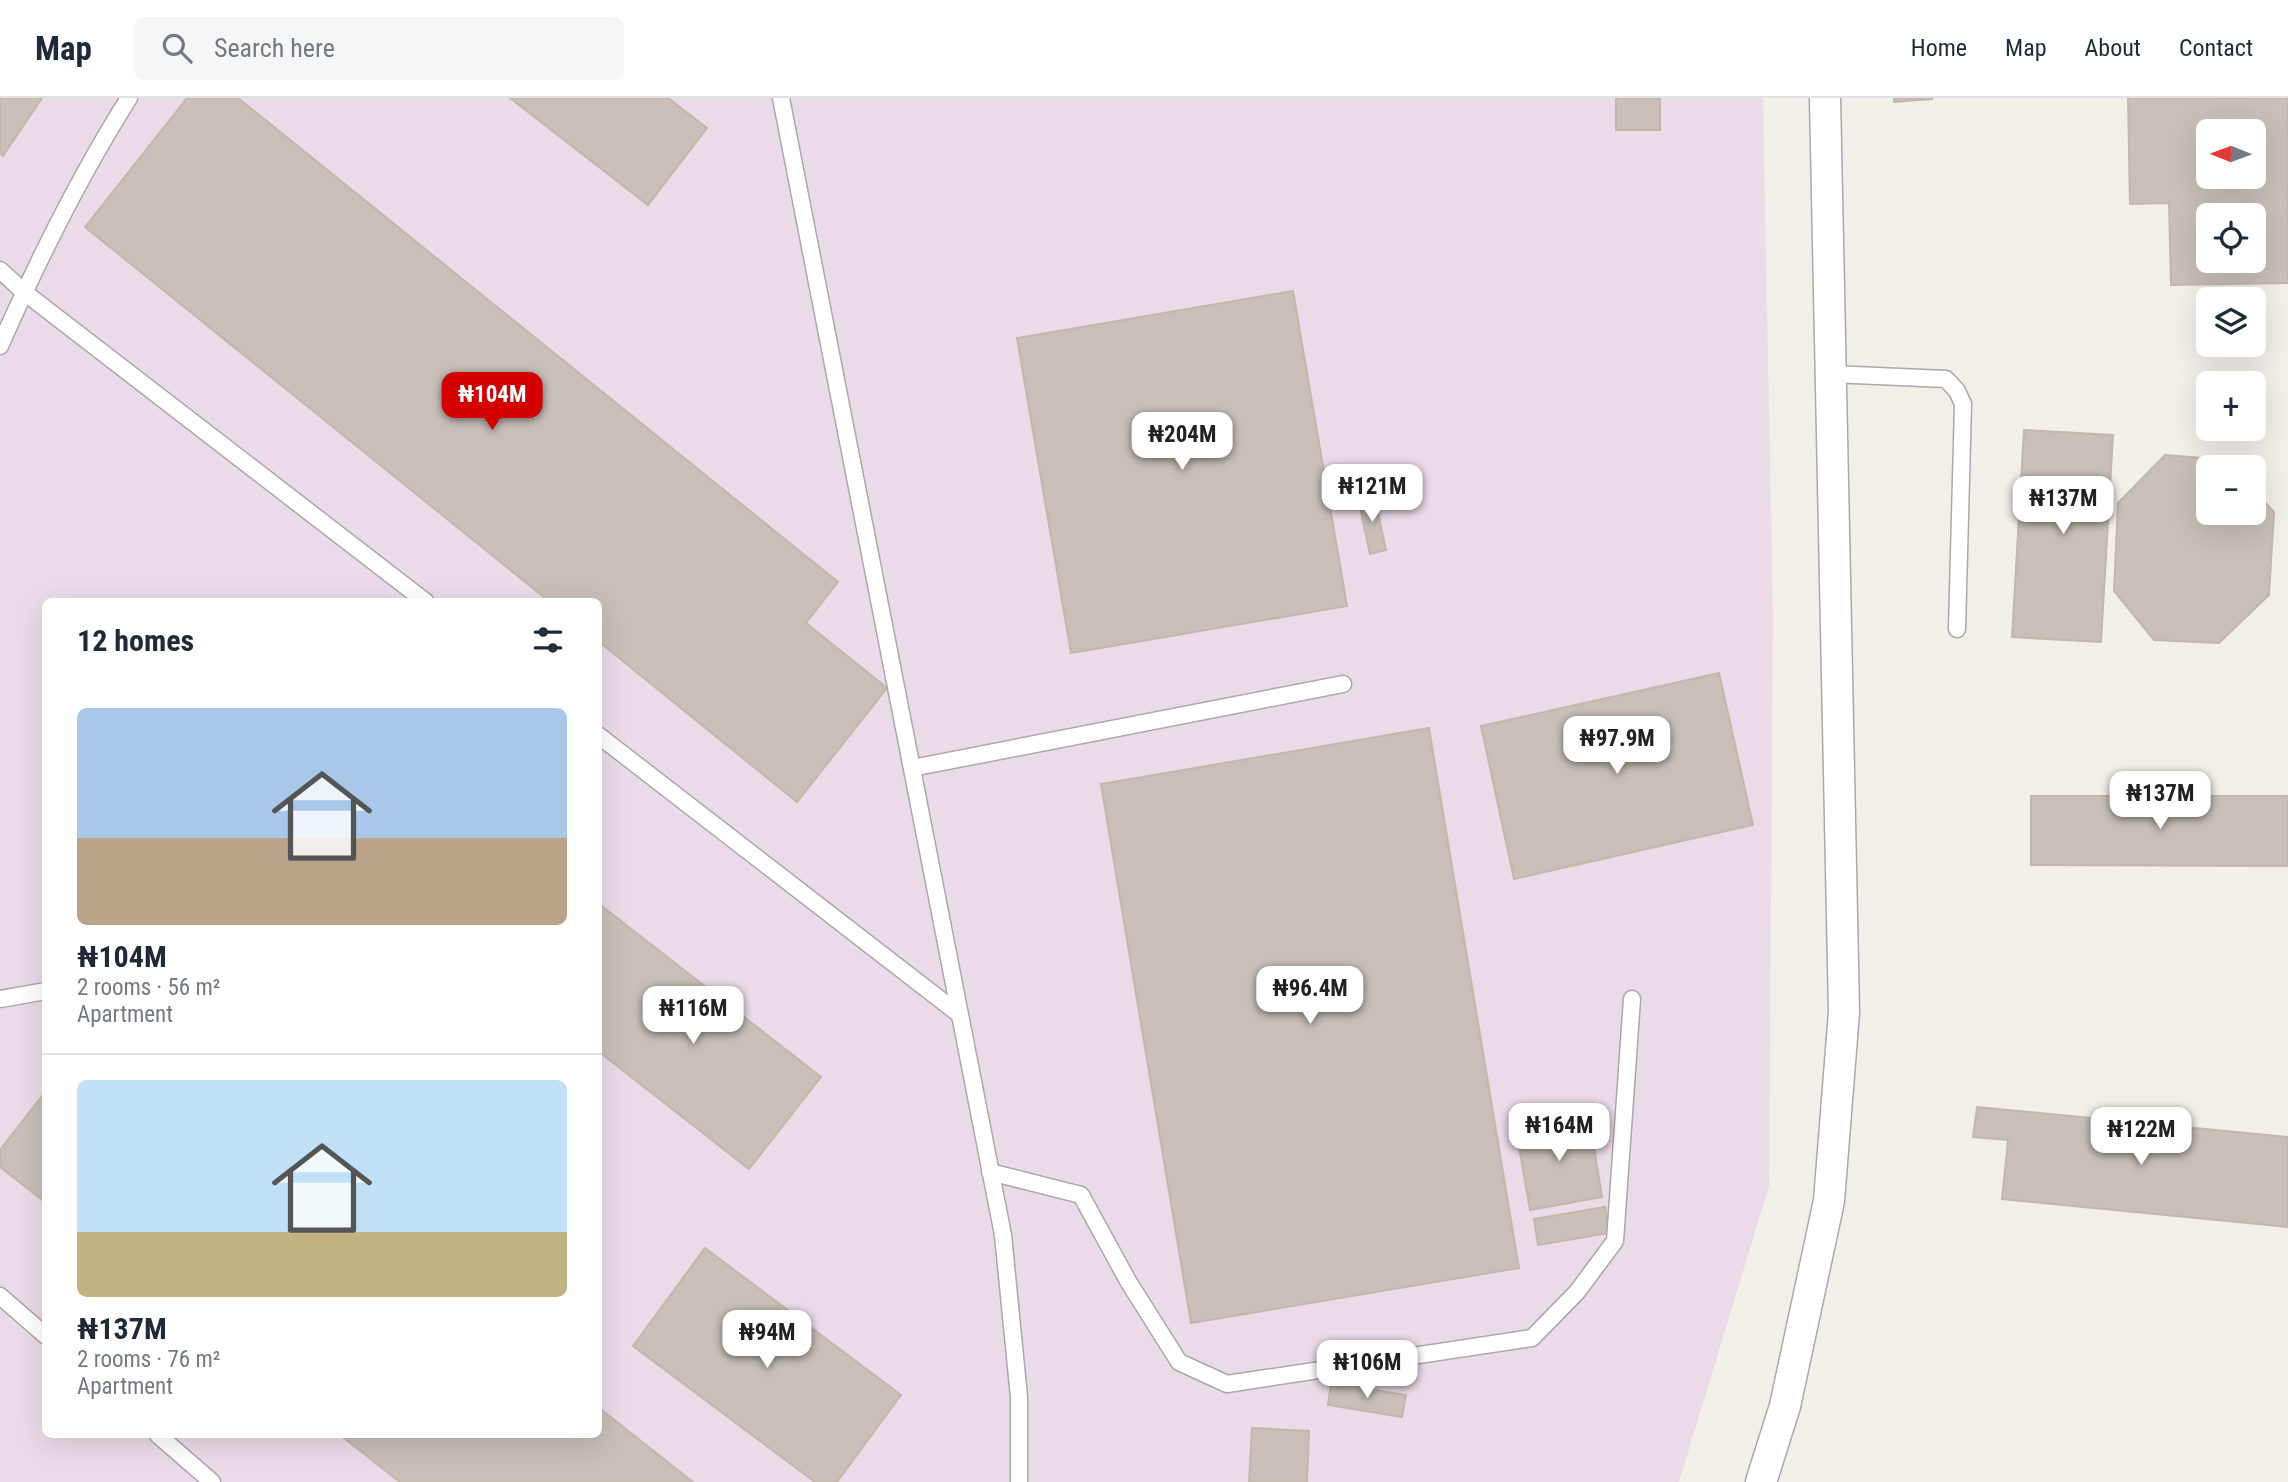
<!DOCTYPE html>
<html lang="en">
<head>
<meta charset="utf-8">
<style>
	body { margin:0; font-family:"Roboto Condensed",sans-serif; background:#f6f6f7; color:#1f2937; height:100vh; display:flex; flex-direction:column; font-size:26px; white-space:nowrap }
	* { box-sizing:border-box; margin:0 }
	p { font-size:23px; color:#747a83 }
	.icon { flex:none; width:38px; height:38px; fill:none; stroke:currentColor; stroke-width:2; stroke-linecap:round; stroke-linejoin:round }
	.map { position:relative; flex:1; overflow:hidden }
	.sheet { position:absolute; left:42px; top:500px; width:560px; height:840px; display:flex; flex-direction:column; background:#fff; border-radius:10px; box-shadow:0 7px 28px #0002 }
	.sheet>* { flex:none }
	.needle { width:46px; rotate:271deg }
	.tools { position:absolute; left:2196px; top:21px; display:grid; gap:14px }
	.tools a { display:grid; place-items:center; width:70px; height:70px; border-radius:10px; background:#fff; box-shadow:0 7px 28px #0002; font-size:35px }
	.price { position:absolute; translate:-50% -60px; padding:0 16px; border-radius:14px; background:#fff; color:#222; font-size:23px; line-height:46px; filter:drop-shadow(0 2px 4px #0008) }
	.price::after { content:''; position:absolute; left:50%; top:42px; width:21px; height:16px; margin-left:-10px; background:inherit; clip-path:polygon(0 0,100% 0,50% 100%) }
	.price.active { background:#d40000; color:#fff }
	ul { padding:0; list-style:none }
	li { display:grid; align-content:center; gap:14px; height:371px; padding:0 35px }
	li+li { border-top:2px solid #e0e1e3 }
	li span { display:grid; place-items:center; height:217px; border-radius:10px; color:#555 }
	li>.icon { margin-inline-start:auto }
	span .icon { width:126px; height:126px; fill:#fffc; stroke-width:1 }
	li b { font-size:30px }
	h2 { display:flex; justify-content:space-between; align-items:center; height:84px; padding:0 35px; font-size:30px }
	header { display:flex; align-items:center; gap:42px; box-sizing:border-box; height:98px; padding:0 35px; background:#fff; border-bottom:2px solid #e0e1e3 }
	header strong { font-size:33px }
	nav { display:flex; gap:38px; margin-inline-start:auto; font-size:24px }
	.search { width:490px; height:63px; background:#f6f6f7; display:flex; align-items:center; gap:18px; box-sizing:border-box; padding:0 24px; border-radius:10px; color:#747a83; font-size:26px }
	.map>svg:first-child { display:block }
</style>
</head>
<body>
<header>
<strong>Map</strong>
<div class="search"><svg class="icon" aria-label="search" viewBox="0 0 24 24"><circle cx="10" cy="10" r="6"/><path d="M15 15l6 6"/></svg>Search here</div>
<nav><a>Home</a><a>Map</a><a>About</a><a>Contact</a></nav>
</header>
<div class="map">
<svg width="2288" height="1384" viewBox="0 0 2288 1384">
	<rect width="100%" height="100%" fill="#f2efe9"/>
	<!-- industrial -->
	<path fill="#ebdbe8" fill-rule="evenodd" d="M0,0h1763l10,517 -4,571 -90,296h-1679zM46,504h552v833h-552z"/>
	<!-- building -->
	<g fill="#c7bfb8" stroke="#c4b6ab" stroke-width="2" fill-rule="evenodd">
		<polygon points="0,0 42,0 3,58 0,55"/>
		<polygon points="187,0 238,0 838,484 806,525 887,590 797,704 598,543 598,504 550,504 85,129"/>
		<polygon points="510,0 668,0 707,30 648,107"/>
		<rect x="1616" y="0" width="44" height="32"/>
		<polygon points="1894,0 1932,0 1932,1 1894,4"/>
		<path d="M2128,0h160v185l-117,2 -2,-82 -39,1zM2208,33h46v46h-46zM2208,117h46v46h-46z"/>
		<polygon points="1293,193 1347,508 1071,555 1017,240"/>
		<polygon points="2024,332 2113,337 2101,544 2012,539"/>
		<polygon points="2165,357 2227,362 2233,369 2208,369 2208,415 2254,415 2254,392 2274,414 2269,497 2219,545 2154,542 2114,493 2118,405"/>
		<polygon points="1374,396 1386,452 1370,456 1358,400"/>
		<polygon points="1719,575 1753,727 1514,781 1481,628"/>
		<polygon points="1429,630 1519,1170 1191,1225 1101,686"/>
		<polygon points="2031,698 2288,698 2288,768 2031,767"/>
		<polygon points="598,805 821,979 749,1071 598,953"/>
		<polygon points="46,993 46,1105 0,1069 0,1052"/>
		<polygon points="1977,1009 2288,1039 2288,1129 2002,1101 2008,1042 1973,1039"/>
		<polygon points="1589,1018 1602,1099 1530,1112 1516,1031"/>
		<polygon points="1605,1109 1609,1135 1538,1147 1534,1121"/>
		<polygon points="705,1150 901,1297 837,1384 815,1384 633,1248"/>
		<polygon points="1331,1285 1406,1297 1402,1319 1328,1307"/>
		<polygon points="598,1309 693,1384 400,1384 340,1337 598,1337"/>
		<polygon points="1252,1330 1309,1333 1307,1384 1249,1384"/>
	</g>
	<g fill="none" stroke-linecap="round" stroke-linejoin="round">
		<!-- service casing -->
		<g stroke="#a9a9a9" stroke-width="19">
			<g id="service">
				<polyline points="781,0 1003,1137 1019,1299 1019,1384"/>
				<polyline points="0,172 24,194 426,504"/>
				<path d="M0,248c38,-86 79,-169 129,-248"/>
				<polyline points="1831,276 1946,281 1957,293 1963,306 1957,531"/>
				<polyline points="598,637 959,916"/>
				<polyline points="912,670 1343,586"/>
				<polyline points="0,901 46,893"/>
				<polyline points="990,1074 1081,1097 1128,1183 1179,1264 1227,1286 1532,1240 1577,1194 1615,1143 1632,901"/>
				<polyline points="0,1198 46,1238"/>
				<polyline points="158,1337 212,1384"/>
			</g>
		</g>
		<!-- minor casing -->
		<g stroke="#a9a9a9" stroke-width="33">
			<polyline id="minor" points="1761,1384 1785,1308 1829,1103 1844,914 1825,0"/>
		</g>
		<!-- service -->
		<use href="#service" stroke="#fff" stroke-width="16"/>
		<!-- minor -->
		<use href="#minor" stroke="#fff" stroke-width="30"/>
	</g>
</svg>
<div class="tools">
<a><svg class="needle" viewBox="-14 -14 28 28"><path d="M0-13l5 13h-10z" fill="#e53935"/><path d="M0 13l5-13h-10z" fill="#747a83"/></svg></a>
<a><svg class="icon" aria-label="locate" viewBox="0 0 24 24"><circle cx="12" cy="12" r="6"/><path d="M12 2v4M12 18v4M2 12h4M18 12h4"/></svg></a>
<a><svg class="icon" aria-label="layers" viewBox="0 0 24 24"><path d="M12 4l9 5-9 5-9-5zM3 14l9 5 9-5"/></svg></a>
<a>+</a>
<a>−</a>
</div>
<b class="price active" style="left:492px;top:334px">₦104M</b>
<b class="price" style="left:1182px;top:374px">₦204M</b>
<b class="price" style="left:1372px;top:426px">₦121M</b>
<b class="price" style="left:2063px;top:438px">₦137M</b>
<b class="price" style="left:1617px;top:678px">₦97.9M</b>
<b class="price" style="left:2160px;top:733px">₦137M</b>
<b class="price" style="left:1310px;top:928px">₦96.4M</b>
<b class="price" style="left:693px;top:948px">₦116M</b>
<b class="price" style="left:1559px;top:1065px">₦164M</b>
<b class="price" style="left:2141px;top:1069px">₦122M</b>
<b class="price" style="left:767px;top:1272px">₦94M</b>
<b class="price" style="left:1367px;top:1302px">₦106M</b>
<section class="sheet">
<h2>12 homes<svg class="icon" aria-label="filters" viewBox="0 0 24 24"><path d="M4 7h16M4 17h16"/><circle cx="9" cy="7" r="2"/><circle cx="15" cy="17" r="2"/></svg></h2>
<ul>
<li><span style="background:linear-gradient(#a9c7e8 60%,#b9a48a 0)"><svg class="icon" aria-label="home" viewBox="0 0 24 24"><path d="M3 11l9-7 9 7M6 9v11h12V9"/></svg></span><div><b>₦104M</b><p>2 rooms · 56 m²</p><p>Apartment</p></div></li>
<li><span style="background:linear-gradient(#bfe0f5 70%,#c2b280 0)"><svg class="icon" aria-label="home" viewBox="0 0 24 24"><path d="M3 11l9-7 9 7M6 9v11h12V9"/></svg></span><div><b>₦137M</b><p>2 rooms · 76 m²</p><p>Apartment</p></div></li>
</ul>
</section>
</div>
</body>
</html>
